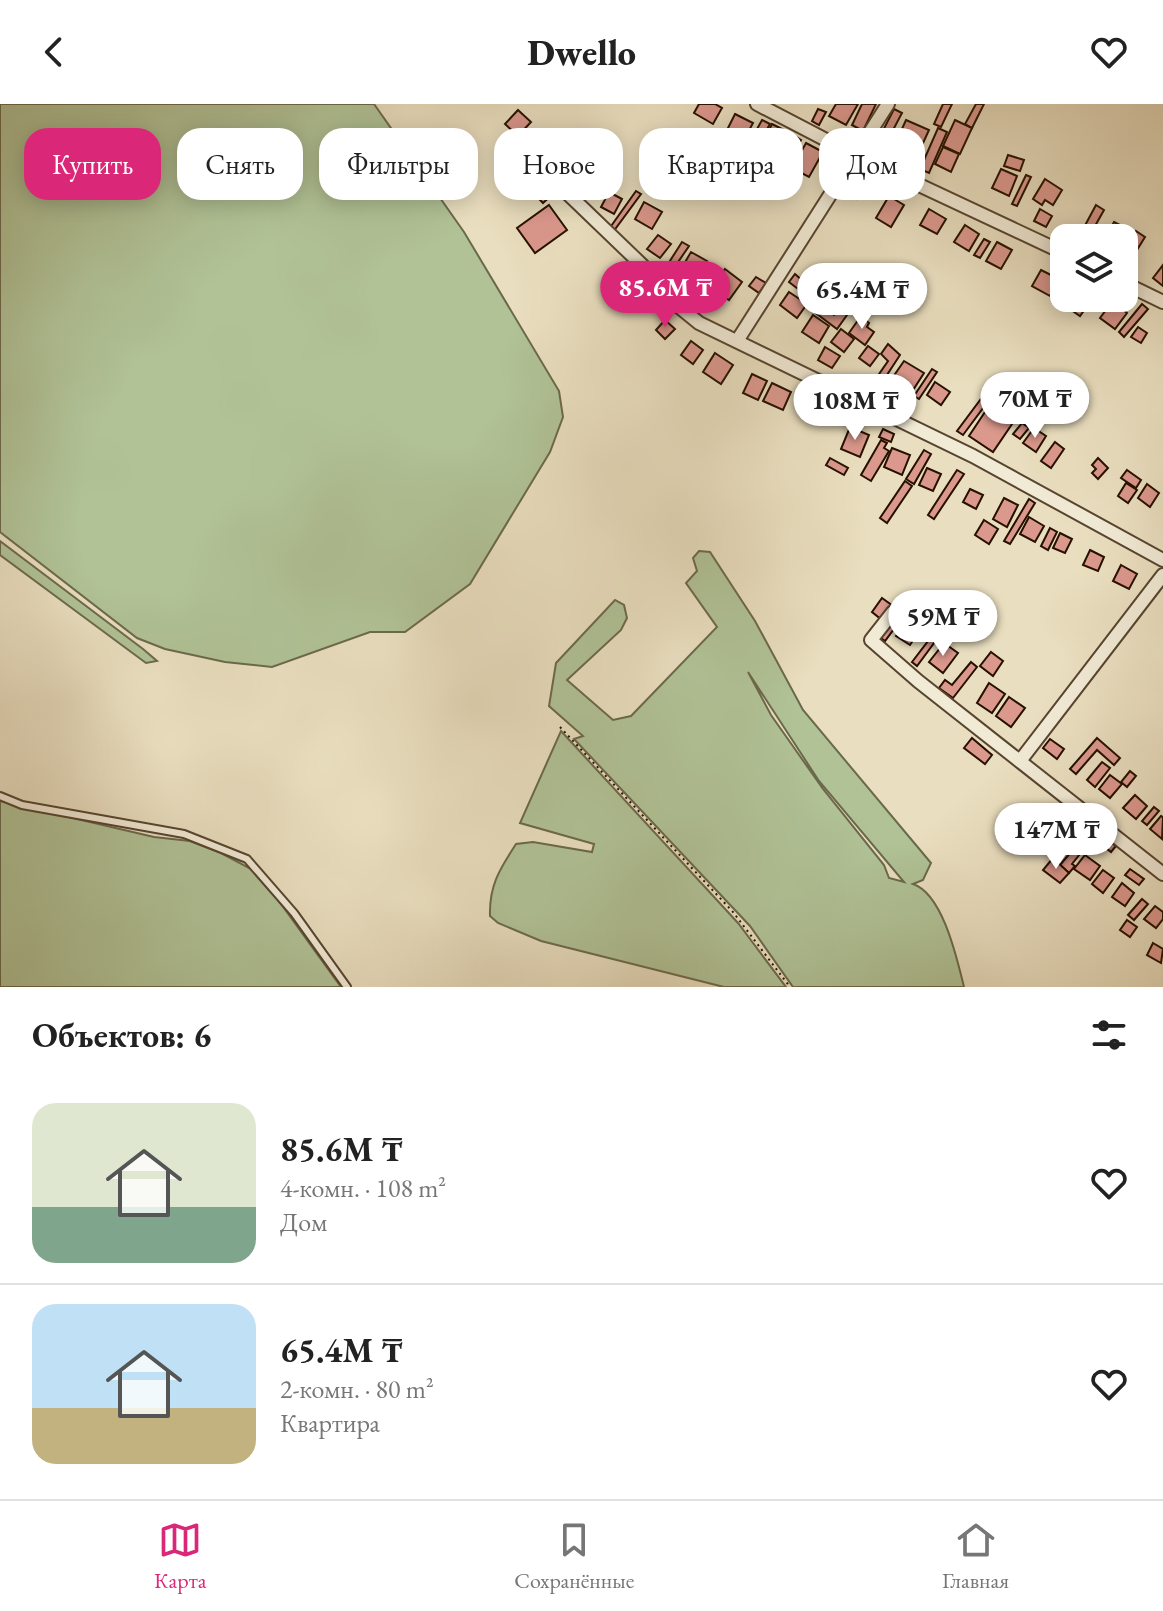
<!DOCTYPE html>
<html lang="ru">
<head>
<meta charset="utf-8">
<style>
	body { margin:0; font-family:"EB Garamond",serif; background:#f6f6f6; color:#222; height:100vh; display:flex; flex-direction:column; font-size:30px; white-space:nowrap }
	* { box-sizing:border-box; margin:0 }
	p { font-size:26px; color:#767676 }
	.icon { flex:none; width:44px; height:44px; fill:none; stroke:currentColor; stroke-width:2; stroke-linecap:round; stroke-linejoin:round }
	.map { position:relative; height:883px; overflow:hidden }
	.sheet { display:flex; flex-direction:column; background:#fff; flex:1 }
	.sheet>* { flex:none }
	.hud { position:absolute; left:24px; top:24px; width:1116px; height:72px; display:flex; gap:16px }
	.controls { position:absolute; left:1050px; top:120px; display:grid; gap:16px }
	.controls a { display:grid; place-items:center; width:88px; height:88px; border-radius:16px; background:#fff; box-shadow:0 4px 20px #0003; font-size:40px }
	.price { position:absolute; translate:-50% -68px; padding:0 18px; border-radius:28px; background:#fff; color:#222; font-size:26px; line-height:52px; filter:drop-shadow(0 2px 4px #0008) }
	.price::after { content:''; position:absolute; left:50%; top:48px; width:24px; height:18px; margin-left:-12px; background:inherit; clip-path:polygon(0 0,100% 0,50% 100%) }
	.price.on { background:#db2777; color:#fff }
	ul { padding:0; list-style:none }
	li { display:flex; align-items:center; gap:24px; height:200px; padding:0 32px }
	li+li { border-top:2px solid #e0e0e0 }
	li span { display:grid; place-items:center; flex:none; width:224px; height:160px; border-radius:24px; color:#555 }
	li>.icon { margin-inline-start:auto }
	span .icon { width:96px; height:96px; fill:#fffc; stroke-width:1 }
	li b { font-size:34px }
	h2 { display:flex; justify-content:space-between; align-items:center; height:96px; padding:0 32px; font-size:34px }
	.pill { padding:0 28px; border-radius:24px; background:#fff; box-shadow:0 4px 20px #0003; font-size:28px; line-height:72px }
	.pill.on { background:#db2777; color:#fff }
	header { display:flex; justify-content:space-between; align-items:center; height:104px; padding:0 32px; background:#fff; font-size:36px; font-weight:800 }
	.tabs { display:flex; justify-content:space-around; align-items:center; height:112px; border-top:2px solid #e0e0e0; background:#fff; font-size:22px; color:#767676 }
	.tabs a { display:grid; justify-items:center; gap:4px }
	.tabs .on { color:#db2777 }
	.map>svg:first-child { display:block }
</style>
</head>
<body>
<header><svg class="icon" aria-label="back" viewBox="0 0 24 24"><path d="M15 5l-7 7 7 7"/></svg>Dwello<svg class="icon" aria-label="heart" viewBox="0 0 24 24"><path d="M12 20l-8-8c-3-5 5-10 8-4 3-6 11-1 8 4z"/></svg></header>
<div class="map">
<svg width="1163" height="883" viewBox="0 0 1163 883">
	<rect width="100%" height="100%" fill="#e9debf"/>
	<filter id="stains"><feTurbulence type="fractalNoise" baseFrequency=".0025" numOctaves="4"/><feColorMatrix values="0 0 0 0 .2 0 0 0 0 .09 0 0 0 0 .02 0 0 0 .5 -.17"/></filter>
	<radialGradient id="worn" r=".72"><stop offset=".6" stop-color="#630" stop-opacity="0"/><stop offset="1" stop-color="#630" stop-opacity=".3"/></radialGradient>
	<!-- green -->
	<g fill="#b0c296" stroke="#6b694b" stroke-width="2" fill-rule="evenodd">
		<polygon points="0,0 374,0 464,128 559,287 563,313 550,348 470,480 405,528 370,528 272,563 225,558 165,545 137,534 0,428"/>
		<polygon points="0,437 143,545 157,557 146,559 0,451"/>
		<path d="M699,447l11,1 45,69 48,89 128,153 -8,17 -10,4c30,10 44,75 51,103h-171l-43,-61 -176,-187 9,-3 -34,-30 7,-43 59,-63 9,5 3,13 -6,12 -54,50 46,40 18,-4 86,-89 -31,-44 11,-12 -4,-13zM748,568l71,109 85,101 -15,-4 -5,-13 -61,-76 -52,-74z"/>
		<path d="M561,627l177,192 48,64h-62l-183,-46 -43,-18 -8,-7c-1,-31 10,-47 26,-72l17,-2 59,10 2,-8 -74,-21z"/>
		<polygon points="0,697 154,733 190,737 221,749 253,766 268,782 341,883 0,883"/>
	</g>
	<!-- building -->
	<g fill="#db988d" stroke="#261000" stroke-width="2">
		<polygon points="699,0 715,0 722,4 713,20 694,9"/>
		<polygon points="836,0 858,0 846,21 829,12"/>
		<polygon points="862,0 876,0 863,27 852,21"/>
		<polygon points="943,0 952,0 941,23 934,20"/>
		<polygon points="976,0 984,0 972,24 965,20"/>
		<polygon points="818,5 826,8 819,21 812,17"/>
		<polygon points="894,5 902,9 882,47 875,42"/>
		<polygon points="518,6 531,18 518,32 505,20"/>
		<polygon points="735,10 753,19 745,34 727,26"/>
		<polygon points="762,16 770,20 753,50 746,45"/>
		<polygon points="906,16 929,26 919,48 896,38"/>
		<polygon points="955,16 972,24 960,50 943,42"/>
		<polygon points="772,20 786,27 778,41 765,34"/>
		<polygon points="938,24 947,28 929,69 920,65"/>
		<polygon points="547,27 552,32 543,41 547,45 542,51 533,43"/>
		<polygon points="795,32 801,36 783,67 777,63"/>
		<polygon points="806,39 823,48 809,73 792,64"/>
		<polygon points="943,43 959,50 951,68 935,60"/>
		<polygon points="566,46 578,55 567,69 555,60"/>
		<polygon points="1008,51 1024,56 1020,67 1004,62"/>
		<polygon points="581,60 595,71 585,84 571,74"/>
		<polygon points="863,62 871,67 856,95 847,90"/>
		<polygon points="1001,65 1017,72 1009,92 992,84"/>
		<polygon points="538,67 556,87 543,99 525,80"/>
		<polygon points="1026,71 1031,73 1017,102 1012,100"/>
		<polygon points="1045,75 1062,86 1053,101 1045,96 1042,101 1033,95"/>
		<polygon points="636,87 641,90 613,128 609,125"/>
		<polygon points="609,88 622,95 614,110 601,103"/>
		<polygon points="889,92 904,101 891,123 876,114"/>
		<polygon points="644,98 662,108 652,125 635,115"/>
		<polygon points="549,101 567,126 535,149 517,124"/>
		<polygon points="1096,101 1104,106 1090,131 1082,127"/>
		<polygon points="929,105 946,115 937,130 920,121"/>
		<polygon points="1040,105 1052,112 1046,123 1034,117"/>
		<polygon points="1114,118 1129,126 1124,135 1105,134"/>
		<polygon points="965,121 979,130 969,147 954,138"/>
		<polygon points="1136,127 1145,133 1132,154 1124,147"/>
		<polygon points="658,131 671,140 660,154 647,145"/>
		<polygon points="984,135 990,138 980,154 974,151"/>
		<polygon points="682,138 689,142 674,164 668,160"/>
		<polygon points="997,138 1012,146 1001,165 986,157"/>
		<polygon points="691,148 707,157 695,176 680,167"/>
		<polygon points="1163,161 1163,182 1153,174"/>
		<polygon points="725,165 742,178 729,196 711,183"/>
		<polygon points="1041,166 1059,175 1050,192 1032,182"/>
		<polygon points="711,167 716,171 698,195 692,191"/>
		<polygon points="795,170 804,178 798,185 789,178"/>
		<polygon points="756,173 766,179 759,189 749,182"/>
		<polygon points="808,183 819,190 814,197 803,190"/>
		<polygon points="789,188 807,200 797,214 780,201"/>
		<polygon points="1069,194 1084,194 1090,198 1080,212 1064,201"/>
		<polygon points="1112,198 1127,209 1115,225 1100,214"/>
		<polygon points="818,199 834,211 839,205 847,211 837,225 813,207"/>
		<polygon points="1142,200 1148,205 1124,233 1119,228"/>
		<polygon points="813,211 829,222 819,239 802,228"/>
		<polygon points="861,212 869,219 867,223 874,228 865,241 849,229"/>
		<polygon points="665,216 675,225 665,235 656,226"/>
		<polygon points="1138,223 1147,229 1141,239 1131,233"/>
		<polygon points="841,225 854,235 844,248 831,238"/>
		<polygon points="691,237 703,246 693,260 681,251"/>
		<polygon points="888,240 900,251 883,277 877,273 888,257 881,250"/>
		<polygon points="868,242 879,250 870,262 859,254"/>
		<polygon points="825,243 840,252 832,264 818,256"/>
		<polygon points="715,249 733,261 721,280 703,268"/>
		<polygon points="904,257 924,269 913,286 893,273"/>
		<polygon points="932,265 937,268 919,295 914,292"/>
		<polygon points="752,270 767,277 758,296 743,289"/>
		<polygon points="935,278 950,288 941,301 927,291"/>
		<polygon points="772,279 791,288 783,306 763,297"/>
		<polygon points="989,284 995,288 963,331 957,327"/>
		<polygon points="999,287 1023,304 993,348 969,332"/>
		<polygon points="1022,319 1029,324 1020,335 1013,330"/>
		<polygon points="850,323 869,331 860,353 841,345"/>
		<polygon points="1034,324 1046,332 1036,348 1023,339"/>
		<polygon points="883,325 894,330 891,338 879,333"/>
		<polygon points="881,336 887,339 884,344 889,347 871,377 861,371"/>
		<polygon points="1055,338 1064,345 1051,364 1041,357"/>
		<polygon points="892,344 910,351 902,371 884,363"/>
		<polygon points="924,346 931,350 914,380 906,375"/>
		<polygon points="830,354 848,364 844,371 826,361"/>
		<polygon points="1098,354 1108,364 1098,375 1092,369 1096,365 1092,361"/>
		<polygon points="927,364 941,370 933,387 919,381"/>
		<polygon points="957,366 964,370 934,415 928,411"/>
		<polygon points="1127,366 1141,376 1136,384 1121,374"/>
		<polygon points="905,377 912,382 887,419 880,414"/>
		<polygon points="1126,379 1137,386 1128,399 1118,392"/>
		<polygon points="1147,380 1159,389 1150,403 1138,394"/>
		<polygon points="970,385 983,391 976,405 963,398"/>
		<polygon points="1004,394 1018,401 1007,423 993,415"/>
		<polygon points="1029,395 1035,399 1010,440 1004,437"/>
		<polygon points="1029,413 1044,422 1035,438 1020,430"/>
		<polygon points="984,416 998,425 989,440 975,431"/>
		<polygon points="1050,424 1057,428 1048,446 1041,442"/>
		<polygon points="1060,429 1072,435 1065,449 1053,444"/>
		<polygon points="1090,446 1104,453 1098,467 1083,461"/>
		<polygon points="1121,461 1137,470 1129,485 1113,477"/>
		<polygon points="882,494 893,502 882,516 872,508"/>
		<polygon points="900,494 911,502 885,537 881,534 900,508 893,503"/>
		<polygon points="906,517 920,526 910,541 896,532"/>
		<polygon points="928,529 937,535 917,562 912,558 928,537 924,535"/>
		<polygon points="944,539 958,549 943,569 929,558"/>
		<polygon points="991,548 1003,557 993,572 980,562"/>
		<polygon points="971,558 977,563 953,594 939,584 945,576 952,581"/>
		<polygon points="989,579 1005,590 992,609 977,599"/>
		<polygon points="1009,593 1025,604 1011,623 996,612"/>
		<polygon points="972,634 992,651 985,660 964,644"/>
		<polygon points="1097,634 1120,654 1114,661 1097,646 1076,670 1070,665"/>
		<polygon points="1050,635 1064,645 1057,655 1043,644"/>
		<polygon points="1102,658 1110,664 1095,683 1087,676"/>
		<polygon points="1130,667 1136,672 1127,683 1121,678"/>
		<polygon points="1110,671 1122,680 1110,694 1099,685"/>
		<polygon points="1135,691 1147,702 1136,715 1123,704"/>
		<polygon points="1154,703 1159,707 1147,721 1142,717"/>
		<polygon points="1161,712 1163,713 1162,735 1150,725"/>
		<polygon points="1051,723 1064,733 1060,738 1063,741 1055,751 1039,738"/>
		<polygon points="1101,730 1116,742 1111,748 1096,736"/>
		<polygon points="1082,735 1088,740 1072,760 1075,762 1069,769 1060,761"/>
		<polygon points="1085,751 1100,762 1090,776 1074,765"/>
		<polygon points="1053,754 1069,769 1060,779 1043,766"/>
		<polygon points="1130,765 1144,775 1139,781 1125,771"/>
		<polygon points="1103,766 1114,774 1103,789 1092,780"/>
		<polygon points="1122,779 1134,789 1125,802 1112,793"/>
		<polygon points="1142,795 1148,800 1134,816 1128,811"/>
		<polygon points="1155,802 1163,808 1163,815 1156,824 1144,815"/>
		<polygon points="1127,816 1137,823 1130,833 1120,826"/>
		<polygon points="1153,839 1163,845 1161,859 1147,851"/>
	</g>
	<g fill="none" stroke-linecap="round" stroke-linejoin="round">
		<!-- lane casing -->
		<g stroke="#574430" stroke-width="10">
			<polyline id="lane" points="0,692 22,701 184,730 247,755 294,809 347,883"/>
		</g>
		<!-- street casing -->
		<g stroke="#574430" stroke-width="16">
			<g id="street">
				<polyline points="757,0 855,51 1064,149"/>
				<polyline points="540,63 643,162 650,179 699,219 973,352 1163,456"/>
				<polyline points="1124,179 1163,198"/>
				<polyline points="737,237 888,0"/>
				<polyline points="893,508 871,536 918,577 1163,770"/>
				<polyline points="1020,657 1163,471"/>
			</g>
		</g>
		<!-- path -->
		<polyline stroke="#261000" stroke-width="2" stroke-dasharray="2 4" stroke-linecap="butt" points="560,623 733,808 790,883"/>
		<!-- lane -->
		<use href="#lane" stroke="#f1ead5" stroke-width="6"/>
		<!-- street -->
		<use href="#street" stroke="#f1ead5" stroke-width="12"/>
	</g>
	<rect width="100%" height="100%" filter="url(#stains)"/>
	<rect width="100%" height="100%" fill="url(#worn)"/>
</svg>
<div class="controls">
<a><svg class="icon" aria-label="layers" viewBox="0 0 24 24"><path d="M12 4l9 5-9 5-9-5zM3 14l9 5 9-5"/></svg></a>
</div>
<b class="price on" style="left:665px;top:225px">85.6M ₸</b>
<b class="price" style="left:862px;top:227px">65.4M ₸</b>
<b class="price" style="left:1035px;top:336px">70M ₸</b>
<b class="price" style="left:855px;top:338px">108M ₸</b>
<b class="price" style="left:943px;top:554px">59M ₸</b>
<b class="price" style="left:1056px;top:767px">147M ₸</b>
<div class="hud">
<a class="pill on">Купить</a>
<a class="pill">Снять</a>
<a class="pill">Фильтры</a>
<a class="pill">Новое</a>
<a class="pill">Квартира</a>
<a class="pill">Дом</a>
</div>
</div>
<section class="sheet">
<h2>Объектов: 6<svg class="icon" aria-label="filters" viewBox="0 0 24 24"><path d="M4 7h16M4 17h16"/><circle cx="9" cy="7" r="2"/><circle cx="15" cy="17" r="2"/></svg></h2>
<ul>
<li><span style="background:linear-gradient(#dfe7d0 65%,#7fa58c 0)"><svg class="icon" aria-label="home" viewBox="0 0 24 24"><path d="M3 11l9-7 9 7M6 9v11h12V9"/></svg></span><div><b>85.6M ₸</b><p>4-комн. · 108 m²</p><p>Дом</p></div><svg class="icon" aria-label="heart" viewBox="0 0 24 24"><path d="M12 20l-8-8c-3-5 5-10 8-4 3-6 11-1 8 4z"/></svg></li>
<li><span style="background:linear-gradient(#bfe0f5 65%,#c2b280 0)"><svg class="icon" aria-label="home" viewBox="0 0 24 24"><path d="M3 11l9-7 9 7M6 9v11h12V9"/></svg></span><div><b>65.4M ₸</b><p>2-комн. · 80 m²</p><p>Квартира</p></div><svg class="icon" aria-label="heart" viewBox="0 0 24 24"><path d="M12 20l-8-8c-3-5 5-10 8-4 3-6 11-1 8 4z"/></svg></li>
</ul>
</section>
<nav class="tabs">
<a class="on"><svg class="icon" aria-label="map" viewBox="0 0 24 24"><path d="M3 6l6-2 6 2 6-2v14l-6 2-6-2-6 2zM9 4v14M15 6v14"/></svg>Карта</a>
<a><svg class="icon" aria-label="saved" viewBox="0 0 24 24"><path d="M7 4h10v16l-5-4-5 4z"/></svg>Сохранённые</a>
<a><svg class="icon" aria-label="home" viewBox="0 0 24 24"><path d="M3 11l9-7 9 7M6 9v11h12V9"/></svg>Главная</a>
</nav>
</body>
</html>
